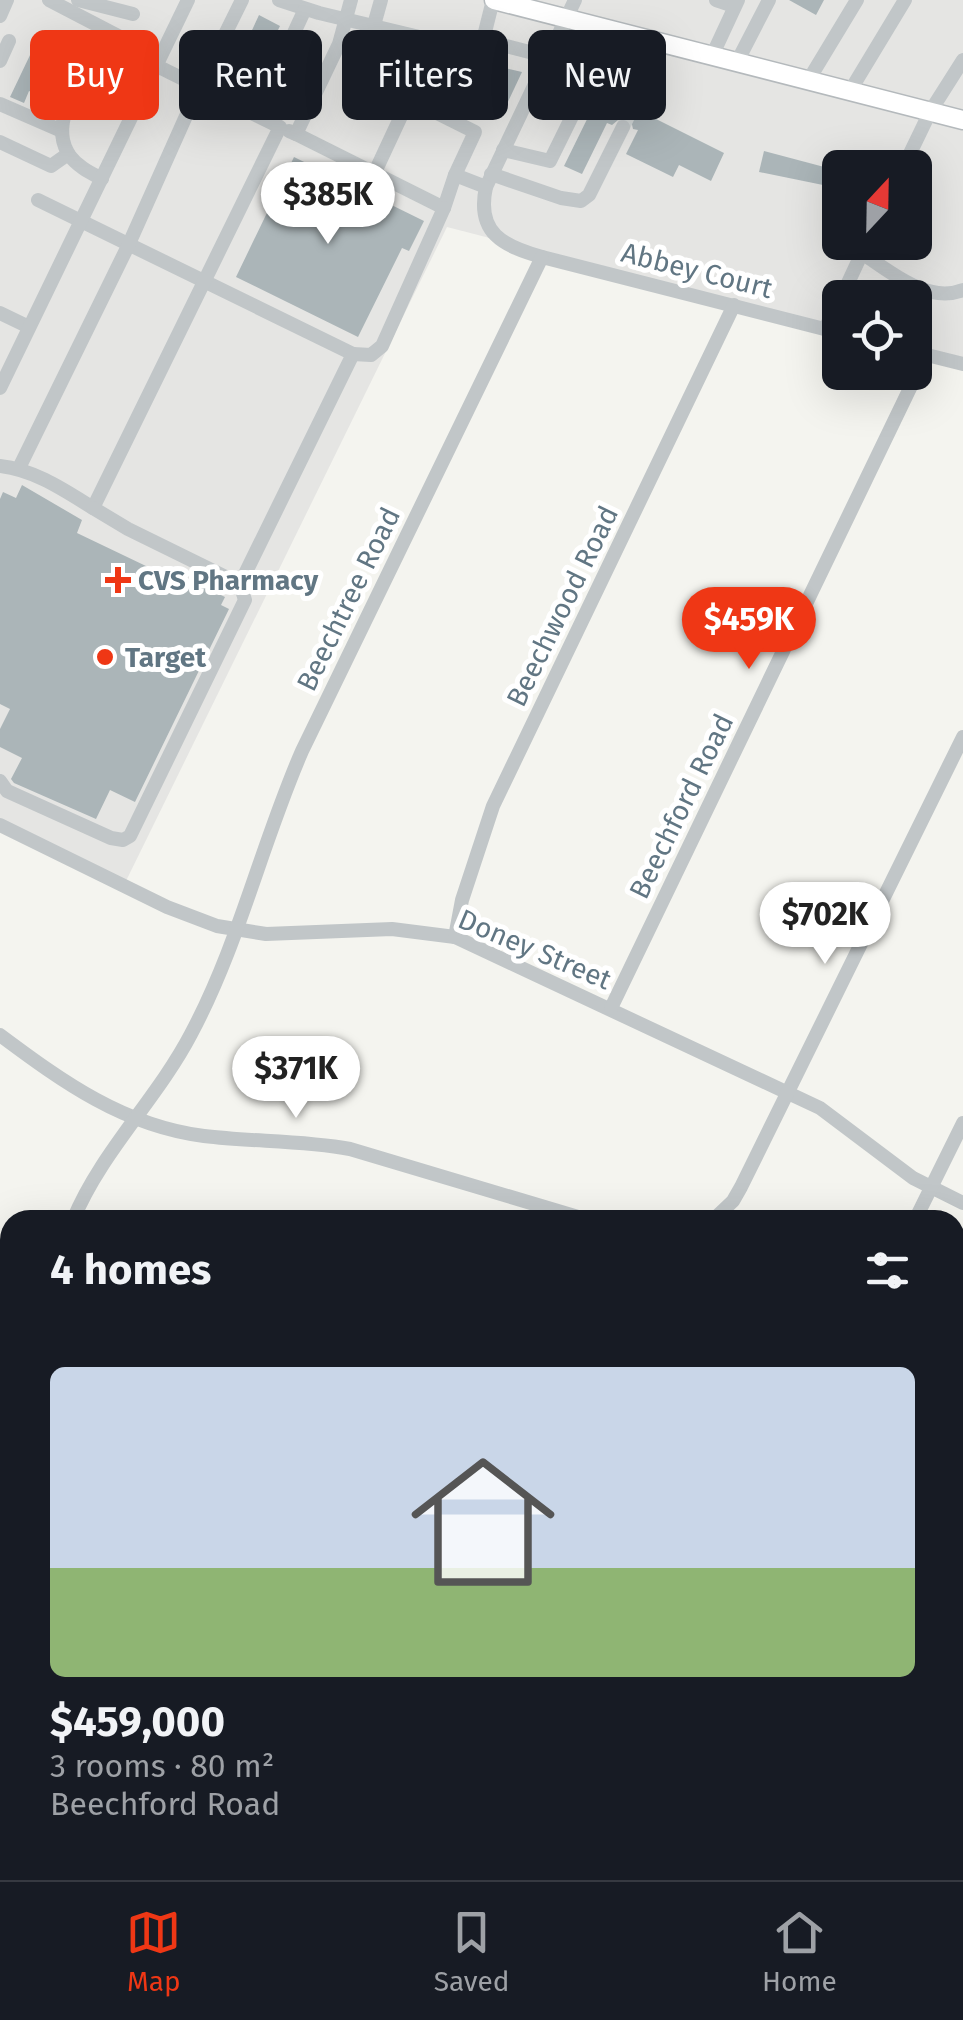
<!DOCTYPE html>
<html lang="en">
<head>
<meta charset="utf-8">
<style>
	body { margin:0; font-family:"Fira Sans",sans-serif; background:#242831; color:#f1f3f6; height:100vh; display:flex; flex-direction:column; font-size:38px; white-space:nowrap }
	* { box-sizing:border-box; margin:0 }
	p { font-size:32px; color:#9ea1a6 }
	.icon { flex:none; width:55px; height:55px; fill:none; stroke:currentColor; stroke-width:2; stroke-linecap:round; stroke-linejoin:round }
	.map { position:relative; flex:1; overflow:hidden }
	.details { position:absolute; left:0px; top:1210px; width:965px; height:670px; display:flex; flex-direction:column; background:#171b24; border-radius:30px 30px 0 0; box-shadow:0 10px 40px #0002 }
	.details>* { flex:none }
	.hud { position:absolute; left:30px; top:30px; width:905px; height:90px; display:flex; gap:20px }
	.needle { width:65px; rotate:22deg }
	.fabs { position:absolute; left:822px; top:150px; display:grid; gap:20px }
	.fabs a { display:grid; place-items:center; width:110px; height:110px; border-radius:15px; background:#171b24; box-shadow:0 10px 40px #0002; font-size:50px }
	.price { position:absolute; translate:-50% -85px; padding:0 22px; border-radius:35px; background:#fff; color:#222; font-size:32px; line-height:65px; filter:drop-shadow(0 2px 5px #0008) }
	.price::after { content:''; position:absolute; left:50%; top:60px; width:30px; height:22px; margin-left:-15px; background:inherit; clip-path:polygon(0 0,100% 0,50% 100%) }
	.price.on { background:#ef3715; color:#fff }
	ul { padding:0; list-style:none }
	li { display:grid; align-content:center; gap:20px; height:530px; padding:0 50px }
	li+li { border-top:2px solid #363941 }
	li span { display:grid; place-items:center; height:310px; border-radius:15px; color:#555 }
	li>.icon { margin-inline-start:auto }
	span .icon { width:180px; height:180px; fill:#fffc; stroke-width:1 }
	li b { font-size:42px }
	h2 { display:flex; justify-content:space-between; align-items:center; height:120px; padding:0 50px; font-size:42px }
	.tag { padding:0 35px; border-radius:15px; background:#171b24; box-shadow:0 10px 40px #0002; font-size:35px; line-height:90px }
	.tag.on { background:#ef3715; color:#fff }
	.tabs { display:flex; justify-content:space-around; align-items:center; height:140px; border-top:2px solid #363941; background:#171b24; font-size:28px; color:#9ea1a6 }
	.tabs a { display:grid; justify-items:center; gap:5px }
	.tabs .on { color:#ef3715 }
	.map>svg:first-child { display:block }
</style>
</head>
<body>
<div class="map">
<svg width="963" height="1880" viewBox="0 0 963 1880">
	<rect width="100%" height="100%" fill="#f4f4ef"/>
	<!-- built -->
	<path fill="#e5e5e3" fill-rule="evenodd" d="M0,0h494l38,10 5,-10h426v361l-48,-13v-50h-75v31l-393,-102 -323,658 -124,-61zM840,168h75v74h-75z"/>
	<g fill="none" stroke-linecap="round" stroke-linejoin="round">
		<!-- stream -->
		<g stroke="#bcc9cd" stroke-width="4">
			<polyline points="955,1366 963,1357"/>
			<polyline points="0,1533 4,1531"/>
		</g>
	</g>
	<!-- building -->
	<g fill="#abb5b8">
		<polygon points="789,0 824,0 816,15"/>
		<polygon points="259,15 280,26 257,72 247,67 251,59 241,54"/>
		<polygon points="42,30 87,52 57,104 29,91 24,103 10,97"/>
		<polygon points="437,57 487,70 488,64 522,72 505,108 428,88"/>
		<polygon points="595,103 646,114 724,153 711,181 679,165 673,177 626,154 638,130 633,129 631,120 623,116 612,125 607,123 582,174 564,166"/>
		<polygon points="764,151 828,168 823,185 759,172"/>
		<polygon points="294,157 424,221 409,251 402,248 358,337 236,277"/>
		<polygon points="22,485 82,520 77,533 194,589 196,583 225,597 221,605 229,609 135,802 110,790 96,819 14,783 11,779 22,758 0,747 0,729 10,709 0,704 0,499 3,492 16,498"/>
	</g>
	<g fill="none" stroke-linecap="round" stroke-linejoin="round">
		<!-- minor-tunnel -->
		<polyline stroke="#cfd4d4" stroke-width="14" stroke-dasharray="14 7" stroke-linecap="butt" points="623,127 631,110"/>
		<!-- major casing -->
		<g stroke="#b4b9bc" stroke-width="21">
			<polyline id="major" points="494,0 963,120"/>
		</g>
		<!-- minor -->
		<g stroke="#c1c6c8" stroke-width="14">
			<polyline points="49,0 122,38"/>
			<polyline points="78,0 133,14"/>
			<polyline points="279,0 319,13 457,46 483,40 549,57"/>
			<path d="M575,0l-89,187c-10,46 17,59 56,70l298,76"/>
			<polyline points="716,0 734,6"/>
			<polyline points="0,16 7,0"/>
			<polyline points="374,25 381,0"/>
			<polyline points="424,39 409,99 475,132 455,175 486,187"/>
			<polyline points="483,40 493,0"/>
			<polyline points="712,56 738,0"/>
			<polyline points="0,61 9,41"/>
			<polyline points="737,62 769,0"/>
			<polyline points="808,81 857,0"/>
			<polyline points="850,91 905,0"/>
			<polyline points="0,104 62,131"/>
			<polyline points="257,113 305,9"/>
			<polyline points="289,131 296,134 339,44 351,0"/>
			<polyline points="296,134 444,208 455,175"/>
			<polyline points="0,142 51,166 68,154"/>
			<polyline points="503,150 550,161 586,88 637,96 661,43"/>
			<polyline points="903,168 930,112 963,60"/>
			<polyline points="375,172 409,99"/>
			<polyline points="491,174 561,198 581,201 589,195 623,127"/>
			<path d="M102,179c-11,-6 -24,-12 -32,-23 -19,-27 0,-65 23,-84l50,24"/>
			<polyline points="38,200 353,354 240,584"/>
			<path d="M862,253c28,19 66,51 101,37"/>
			<polyline points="841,298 867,242"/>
			<polyline points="0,313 29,327"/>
			<polyline points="825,329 840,299"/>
			<polyline points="915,352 963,364"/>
			<polyline points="353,354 371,355 382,346 444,208"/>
			<polyline points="0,388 188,0"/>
			<path d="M0,466c35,4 64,24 93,42l187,-381 -123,-61"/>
			<polyline points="19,468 128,246 199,87 242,0"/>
			<polyline points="0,781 7,791 111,838 123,840 130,836 245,600 240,584 128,529 93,508"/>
			<polyline points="0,825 167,907 217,926 266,934 392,929 455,937 820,1108 913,1178 963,1203"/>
			<polyline points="455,937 462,900 493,806 734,305"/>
			<polyline points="611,1008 926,355"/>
			<path d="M0,1035c63,47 124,91 204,101 49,6 98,4 146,13l238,71"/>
			<path d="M73,1220c28,-68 84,-121 118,-186 48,-90 70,-189 111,-283l240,-494"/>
			<polyline points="713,1220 733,1201 741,1187 963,737"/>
			<polyline points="915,1220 963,1123"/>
			<polyline points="0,1411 10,1405"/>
			<polyline points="955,1508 963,1501"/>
			<polyline points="955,1625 963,1629"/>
			<polyline points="0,1688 10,1658"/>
			<polyline points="955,1849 963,1853"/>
			<polyline points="515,1870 535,1880"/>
			<polyline points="80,1880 95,1870"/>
		</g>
		<!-- major -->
		<use href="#major" stroke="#fff" stroke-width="18"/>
	</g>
	<!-- markers -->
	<g fill="#ef3715" stroke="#fff" stroke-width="4">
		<path d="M113 565h10v10h10v10h-10v10h-10v-10h-10v-10h10z"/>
		<circle cx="105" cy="657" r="10"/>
	</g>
	<g text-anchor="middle" stroke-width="10" stroke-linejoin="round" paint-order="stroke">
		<!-- street labels -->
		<g font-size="28" fill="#617683" stroke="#fff">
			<text transform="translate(697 270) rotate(14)" y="10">Abbey Court</text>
			<text transform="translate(348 599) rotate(-64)" y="10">Beechtree Road</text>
			<text transform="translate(562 606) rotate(-64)" y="10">Beechwood Road</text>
			<text transform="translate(681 806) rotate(-64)" y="10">Beechford Road</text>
			<text transform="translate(535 949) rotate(23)" y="10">Doney Street</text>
		</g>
		<!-- poi labels -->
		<g font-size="28" font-weight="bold" fill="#617683" stroke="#fff" text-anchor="start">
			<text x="138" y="590">CVS Pharmacy</text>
			<text x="125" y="667">Target</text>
		</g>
	</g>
</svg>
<div class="fabs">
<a><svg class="needle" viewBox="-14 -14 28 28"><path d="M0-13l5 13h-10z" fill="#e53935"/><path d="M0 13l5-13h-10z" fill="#9ea1a6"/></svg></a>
<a><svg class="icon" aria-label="locate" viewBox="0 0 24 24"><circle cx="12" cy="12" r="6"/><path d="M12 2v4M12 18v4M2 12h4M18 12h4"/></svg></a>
</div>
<b class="price" style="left:328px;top:247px">$385K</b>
<b class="price on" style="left:749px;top:672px">$459K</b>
<b class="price" style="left:825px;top:967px">$702K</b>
<b class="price" style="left:296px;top:1121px">$371K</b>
<div class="hud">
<a class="tag on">Buy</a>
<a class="tag">Rent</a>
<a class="tag">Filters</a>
<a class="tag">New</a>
</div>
<section class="details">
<h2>4 homes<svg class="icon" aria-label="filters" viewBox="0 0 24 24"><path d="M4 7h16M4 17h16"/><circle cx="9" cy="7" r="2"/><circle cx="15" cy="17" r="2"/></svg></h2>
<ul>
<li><span style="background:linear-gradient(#c9d6e8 65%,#8fb573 0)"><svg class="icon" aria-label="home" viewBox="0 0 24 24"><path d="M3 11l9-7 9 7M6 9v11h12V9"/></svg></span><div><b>$459,000</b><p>3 rooms · 80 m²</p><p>Beechford Road</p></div></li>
</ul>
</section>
</div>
<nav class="tabs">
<a class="on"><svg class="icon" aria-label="map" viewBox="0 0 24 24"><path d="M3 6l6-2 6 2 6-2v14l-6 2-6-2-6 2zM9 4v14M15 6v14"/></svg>Map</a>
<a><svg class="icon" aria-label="saved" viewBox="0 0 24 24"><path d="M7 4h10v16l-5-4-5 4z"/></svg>Saved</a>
<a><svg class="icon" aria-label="home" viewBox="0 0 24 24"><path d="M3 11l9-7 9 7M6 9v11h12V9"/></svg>Home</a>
</nav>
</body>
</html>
